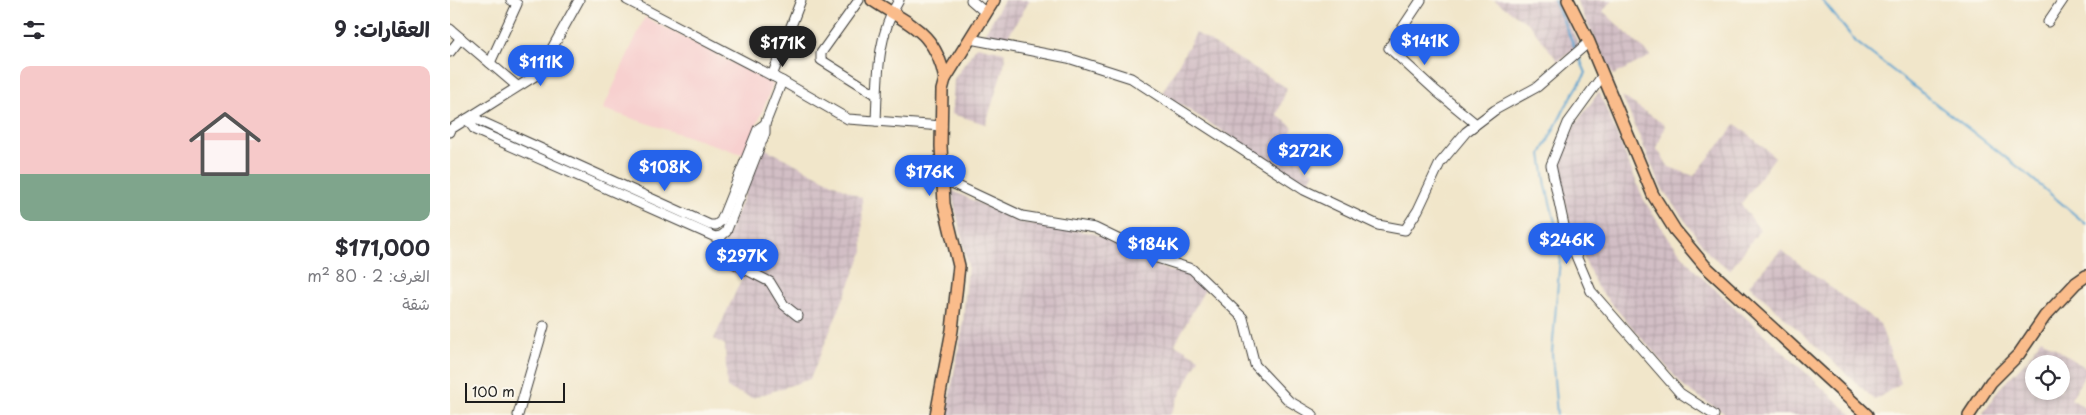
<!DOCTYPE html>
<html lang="ar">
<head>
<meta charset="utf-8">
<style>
	body { margin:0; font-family:"Playpen Sans","Playpen Sans Arabic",sans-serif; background:#f2f2f3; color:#2b2b33; direction:rtl; height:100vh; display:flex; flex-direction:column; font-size:19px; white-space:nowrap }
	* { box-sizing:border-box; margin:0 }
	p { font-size:16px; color:#7c7c81 }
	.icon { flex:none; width:28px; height:28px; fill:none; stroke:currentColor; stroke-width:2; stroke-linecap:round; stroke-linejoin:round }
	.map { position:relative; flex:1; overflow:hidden; direction:ltr }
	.panel { display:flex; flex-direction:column; background:#fff; width:450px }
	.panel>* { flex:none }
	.tools { position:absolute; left:1575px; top:355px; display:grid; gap:10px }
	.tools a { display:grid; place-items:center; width:45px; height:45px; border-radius:50%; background:#fff; box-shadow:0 2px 8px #0003; font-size:25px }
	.scale { position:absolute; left:15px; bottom:12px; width:100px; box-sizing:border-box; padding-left:5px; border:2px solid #1c1c1c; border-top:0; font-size:14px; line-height:18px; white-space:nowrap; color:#1c1c1c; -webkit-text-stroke:4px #fbf7ec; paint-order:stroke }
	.price { position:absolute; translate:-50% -42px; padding:0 11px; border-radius:18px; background:#2563eb; color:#fff; font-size:16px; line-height:32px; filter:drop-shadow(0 1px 2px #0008) }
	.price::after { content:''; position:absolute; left:50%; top:30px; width:15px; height:11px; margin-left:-8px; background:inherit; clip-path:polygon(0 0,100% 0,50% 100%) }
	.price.current { background:#222; color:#fff }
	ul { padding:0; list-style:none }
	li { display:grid; align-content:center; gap:10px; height:265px; padding:0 20px }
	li+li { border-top:1px solid #e1e1e2 }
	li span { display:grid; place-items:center; height:155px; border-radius:10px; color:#555 }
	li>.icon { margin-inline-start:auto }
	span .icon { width:90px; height:90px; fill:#fffc; stroke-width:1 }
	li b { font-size:21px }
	h2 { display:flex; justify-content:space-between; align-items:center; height:60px; padding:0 20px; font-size:21px }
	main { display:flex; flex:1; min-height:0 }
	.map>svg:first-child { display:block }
</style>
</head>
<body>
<main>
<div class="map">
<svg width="1636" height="415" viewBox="0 0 1636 415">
	<defs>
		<pattern id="industrial-grid" width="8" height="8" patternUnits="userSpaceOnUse" patternTransform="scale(1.25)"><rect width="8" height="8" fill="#d2bec5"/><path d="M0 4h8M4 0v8" fill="none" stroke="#b4a3a9"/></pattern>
	</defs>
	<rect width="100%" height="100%" fill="#fbf7ec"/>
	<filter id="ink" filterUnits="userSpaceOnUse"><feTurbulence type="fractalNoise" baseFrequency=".02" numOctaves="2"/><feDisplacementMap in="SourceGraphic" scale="10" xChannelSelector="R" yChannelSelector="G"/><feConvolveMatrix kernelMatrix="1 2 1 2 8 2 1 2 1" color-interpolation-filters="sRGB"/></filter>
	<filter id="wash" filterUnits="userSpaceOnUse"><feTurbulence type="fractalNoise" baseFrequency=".0096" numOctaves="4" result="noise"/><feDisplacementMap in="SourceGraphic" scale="20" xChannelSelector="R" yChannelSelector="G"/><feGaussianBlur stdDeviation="1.12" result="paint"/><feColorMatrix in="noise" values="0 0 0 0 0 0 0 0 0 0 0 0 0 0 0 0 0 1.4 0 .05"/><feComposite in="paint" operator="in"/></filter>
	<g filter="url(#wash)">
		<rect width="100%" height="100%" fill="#f1e6ca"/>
		<!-- built -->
		<polygon fill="#f7d0cf" points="195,17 323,84 295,155 153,109"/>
		<!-- industrial -->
		<g fill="url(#industrial-grid)" fill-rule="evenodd">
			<polygon points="554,0 580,0 555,41 533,36"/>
			<polygon points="1044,0 1107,0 1129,45 1108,61 1080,25"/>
			<polygon points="1126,0 1163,0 1153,11 1201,56 1163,75"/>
			<polygon points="746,33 837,88 827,115 843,127 836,144 856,155 851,166 864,172 857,185 712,93"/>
			<polygon points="527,46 554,52 556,58 536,124 502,114 504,79"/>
			<polygon points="1149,92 1194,200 1217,236 1247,273 1402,415 1277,415 1235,388 1147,287 1121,228 1108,166 1124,126"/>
			<polygon points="1172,96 1215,125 1207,149 1219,167 1244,176 1286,124 1325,157 1291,204 1310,230 1280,270 1259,254 1211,187"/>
			<polygon points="314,148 412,198 413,252 360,379 302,398 277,388 275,345 264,339 292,278 265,264"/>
			<polygon points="501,190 569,222 643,233 719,271 737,273 755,289 725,344 749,358 720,415 496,415 512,332 518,265"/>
			<polygon points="1331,250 1430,324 1451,383 1425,400 1299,285"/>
			<path d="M1591,339l45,29v5l-15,26 15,9v7h-104l17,-26 28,-29zM1584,364h27v27h-27z"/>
		</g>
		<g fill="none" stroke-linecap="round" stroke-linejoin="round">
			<!-- stream -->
			<g stroke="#59a2d0" stroke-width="2">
				<polyline points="1104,0 1125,48"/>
				<polyline points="1372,0 1406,42 1572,170 1636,224"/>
				<polyline points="1107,415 1102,353 1111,247 1096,186 1091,154 1117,104 1136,73 1128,55"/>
			</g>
		</g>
	</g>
	<g filter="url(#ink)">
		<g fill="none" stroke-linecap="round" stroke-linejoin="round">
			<!-- minor casing -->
			<g stroke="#3c3a36" stroke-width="11">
				<g id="minor">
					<polyline points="177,0 332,81 398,119 492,126"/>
					<polyline points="409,0 371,53 371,60 427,95"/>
					<polyline points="521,0 536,13"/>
					<polyline points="971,0 939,48 986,91 1026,124"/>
					<polyline points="1598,22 1613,0"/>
					<polyline points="0,29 67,86"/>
					<polyline points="520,39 618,58 681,78 854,190 928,225 955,230 968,210 990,163 1016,132 1045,110 1087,87 1139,42"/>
					<polyline points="0,52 11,38"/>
					<polyline points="40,63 67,4 61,0"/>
					<polyline points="1153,75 1118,123 1101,165 1115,230 1141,291 1230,393 1264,415"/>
					<polyline points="322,76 351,0"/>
					<polyline points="24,115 28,120 260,225 266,225 271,221 308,129 315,124 332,81"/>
					<polyline points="17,119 25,130 265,237 271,236 276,232 315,133 315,124"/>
					<path d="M426,121c2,-42 0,-84 23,-121"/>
					<polyline points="0,132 1,129 85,76 90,70 129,0"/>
					<polyline points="493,179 572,216 645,228 707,258 742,269 793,318 805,365 839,401 863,415"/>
					<polyline points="271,236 270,246 266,254 320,282 334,305 348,316"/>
					<polyline points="68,415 94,326"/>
				</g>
			</g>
			<!-- major casing -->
			<g stroke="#3c3a36" stroke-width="14">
				<g id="major">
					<path d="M422,0c37,25 63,30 73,79"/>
					<polyline points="1118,0 1139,42 1203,195 1225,230 1255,266 1417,415"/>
					<polyline points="486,415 502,330 509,266 494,204 491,146 492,90 495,79 544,0"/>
					<polyline points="1519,415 1541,382 1569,354 1595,316 1626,283 1636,276"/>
				</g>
			</g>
			<!-- minor -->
			<use href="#minor" stroke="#fff" stroke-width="9"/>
			<!-- major -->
			<use href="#major" stroke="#fabc8b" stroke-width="11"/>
		</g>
	</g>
</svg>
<div class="tools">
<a><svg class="icon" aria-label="locate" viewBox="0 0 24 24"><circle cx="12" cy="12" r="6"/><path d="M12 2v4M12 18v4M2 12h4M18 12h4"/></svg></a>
</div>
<div class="scale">100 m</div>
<b class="price" style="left:975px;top:66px">$141K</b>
<b class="price current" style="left:333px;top:68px">$171K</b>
<b class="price" style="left:91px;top:87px">$111K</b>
<b class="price" style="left:855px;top:176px">$272K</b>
<b class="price" style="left:215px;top:192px">$108K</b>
<b class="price" style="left:480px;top:197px">$176K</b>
<b class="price" style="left:1117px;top:265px">$246K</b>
<b class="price" style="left:703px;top:269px">$184K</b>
<b class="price" style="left:292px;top:281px">$297K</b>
</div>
<section class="panel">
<h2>العقارات: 9<svg class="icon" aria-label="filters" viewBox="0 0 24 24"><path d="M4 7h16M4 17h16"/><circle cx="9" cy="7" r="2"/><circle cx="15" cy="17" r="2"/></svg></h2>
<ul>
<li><span style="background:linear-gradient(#f6c9c9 70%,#7fa58c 0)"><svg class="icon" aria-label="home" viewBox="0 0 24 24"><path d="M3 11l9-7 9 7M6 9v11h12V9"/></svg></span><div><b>$171,000</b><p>الغرف: 2 · 80 m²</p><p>شقة</p></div></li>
</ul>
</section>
</main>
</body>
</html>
